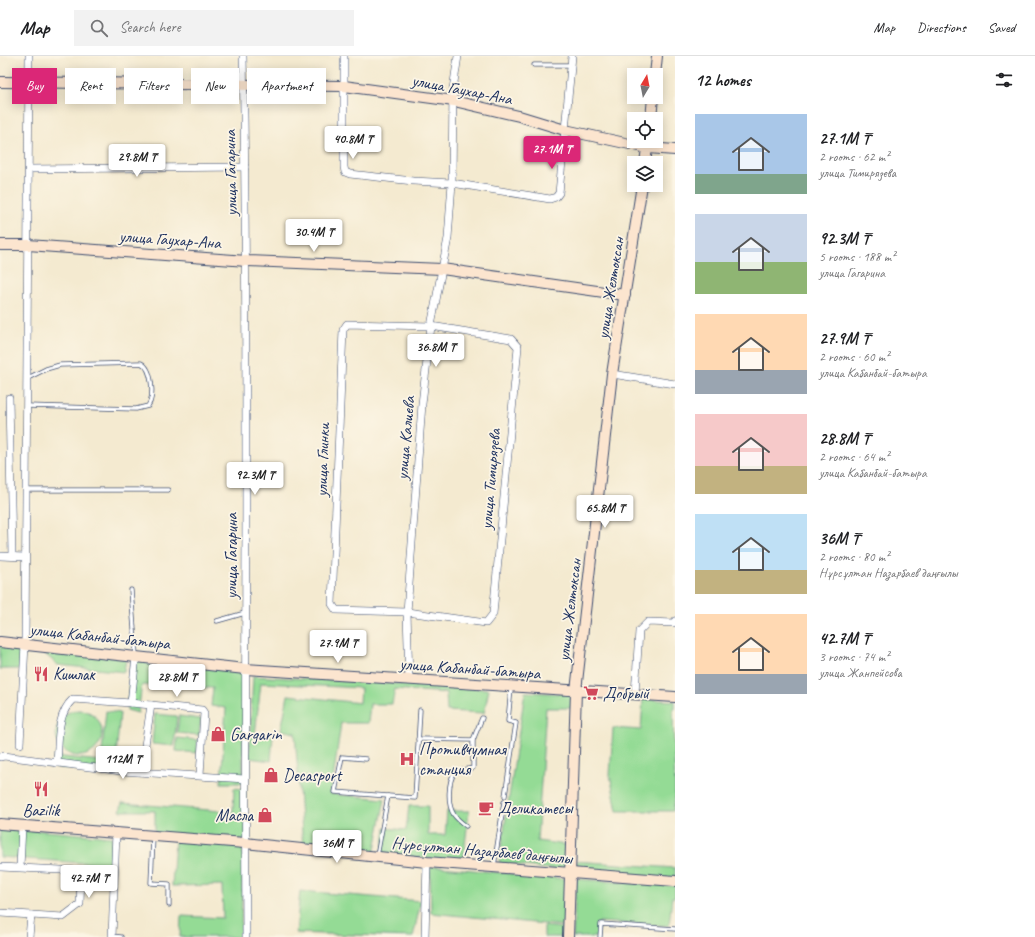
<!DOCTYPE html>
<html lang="en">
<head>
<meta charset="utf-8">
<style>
	body { margin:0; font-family:Caveat,sans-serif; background:#f2f2f2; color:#202124; height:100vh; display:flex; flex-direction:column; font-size:15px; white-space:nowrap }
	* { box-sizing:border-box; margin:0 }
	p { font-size:13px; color:#757577 }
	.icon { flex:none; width:22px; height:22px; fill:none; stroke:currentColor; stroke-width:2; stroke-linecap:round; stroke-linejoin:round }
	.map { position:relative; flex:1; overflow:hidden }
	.sheet { display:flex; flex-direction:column; background:#fff; width:360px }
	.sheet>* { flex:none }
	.top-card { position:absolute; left:12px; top:12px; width:380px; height:36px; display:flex; gap:8px }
	.needle { width:26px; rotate:10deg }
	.controls { position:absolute; left:627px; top:12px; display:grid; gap:8px }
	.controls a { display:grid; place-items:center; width:36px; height:36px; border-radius:0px; background:#fff; box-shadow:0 2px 10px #0003; font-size:20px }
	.price { position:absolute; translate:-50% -34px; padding:0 9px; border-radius:4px; background:#fff; color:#222; font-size:13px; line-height:26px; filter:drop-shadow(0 1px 2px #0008) }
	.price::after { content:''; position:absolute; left:50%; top:24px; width:12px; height:9px; margin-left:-6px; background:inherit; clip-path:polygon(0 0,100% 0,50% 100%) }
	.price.selected { background:#db2777; color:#fff }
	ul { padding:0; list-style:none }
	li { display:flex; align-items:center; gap:12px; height:100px; padding:0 20px }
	li span { display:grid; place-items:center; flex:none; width:112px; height:80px; border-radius:0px; color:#555 }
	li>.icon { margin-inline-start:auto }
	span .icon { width:48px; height:48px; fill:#fffc; stroke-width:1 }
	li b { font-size:17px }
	h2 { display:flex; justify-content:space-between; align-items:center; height:48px; padding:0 20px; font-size:17px }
	.pill { padding:0 14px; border-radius:0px; background:#fff; box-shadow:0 2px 10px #0003; font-size:14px; line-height:36px }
	.pill.selected { background:#db2777; color:#fff }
	header { display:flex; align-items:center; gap:24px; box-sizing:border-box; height:56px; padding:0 20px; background:#fff; border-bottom:1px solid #e0e0e0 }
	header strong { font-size:19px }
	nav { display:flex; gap:22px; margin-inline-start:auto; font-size:14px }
	.search { width:280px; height:36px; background:#f2f2f2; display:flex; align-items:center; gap:10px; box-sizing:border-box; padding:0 14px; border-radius:0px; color:#757577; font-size:15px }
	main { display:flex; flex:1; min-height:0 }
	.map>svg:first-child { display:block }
</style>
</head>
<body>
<header>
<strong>Map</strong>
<div class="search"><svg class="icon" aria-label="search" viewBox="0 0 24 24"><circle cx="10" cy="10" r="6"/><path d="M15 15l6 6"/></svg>Search here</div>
<nav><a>Map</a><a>Directions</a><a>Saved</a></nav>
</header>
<main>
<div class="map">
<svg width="675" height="881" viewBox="0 0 675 881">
	<rect width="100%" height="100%" fill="#fcf5e5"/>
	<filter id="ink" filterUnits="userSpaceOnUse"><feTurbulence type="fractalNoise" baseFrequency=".025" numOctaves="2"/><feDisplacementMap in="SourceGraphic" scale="8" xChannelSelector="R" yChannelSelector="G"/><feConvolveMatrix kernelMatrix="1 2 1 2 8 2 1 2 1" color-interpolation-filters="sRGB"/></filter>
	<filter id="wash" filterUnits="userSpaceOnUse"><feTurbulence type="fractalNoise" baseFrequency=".012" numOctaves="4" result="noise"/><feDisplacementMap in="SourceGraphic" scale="16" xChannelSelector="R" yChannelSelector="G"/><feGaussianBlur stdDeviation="0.9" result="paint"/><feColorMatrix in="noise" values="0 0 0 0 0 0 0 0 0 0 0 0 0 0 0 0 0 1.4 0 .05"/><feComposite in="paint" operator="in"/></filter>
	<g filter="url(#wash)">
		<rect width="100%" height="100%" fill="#f4ead0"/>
		<!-- green -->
		<g fill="#94db95" stroke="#58857a">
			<polygon points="0,588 21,591 20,613 0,613"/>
			<polygon points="29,591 126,603 124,616 58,609 45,598 29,597"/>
			<polygon points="131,603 243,615 243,727 221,727 226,652 211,650 213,632 142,629 138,657 127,654"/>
			<polygon points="253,620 489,633 484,657 447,655 446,637 395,633 392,648 370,648 368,667 341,667 331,738 385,743 374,798 303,791 295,677 281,674 288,639 360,647 361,632 261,627 255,678 273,679 271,705 249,702"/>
			<polygon points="525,636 572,638 573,652 546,652 537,785 567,789 567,815 499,807"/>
			<polygon points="643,643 675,645 675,652 673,652 675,741 673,755 617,755 610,719 613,672 641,674"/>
			<circle cx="79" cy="677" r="23"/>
			<polygon points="106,655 120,657 115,711 102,716 54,711 54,700 101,705"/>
			<polygon points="155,658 177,660 174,690 152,688"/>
			<polygon points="179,660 201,663 199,679 177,677"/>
			<polygon points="177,682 198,684 197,697 176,695"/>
			<polygon points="234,732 245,733 246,785 155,777 155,755 120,755 122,747 233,756"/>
			<polygon points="409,750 428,750 428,779 445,779 447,755 469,755 463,806 382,798 385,772 406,774"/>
			<polygon points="0,771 112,781 112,809 0,801"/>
			<polygon points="175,784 243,791 241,881 180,881 181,860 223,862 222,829 172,830"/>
			<polygon points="574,805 675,812 675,823 574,815"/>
			<polygon points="430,810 567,823 565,870 431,857"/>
			<polygon points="576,823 675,830 675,841 672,841 669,870 599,866 597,881 573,881"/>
			<polygon points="300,835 421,845 413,881 296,877"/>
			<polygon points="544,870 563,872 564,881 544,881"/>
		</g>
	</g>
	<g filter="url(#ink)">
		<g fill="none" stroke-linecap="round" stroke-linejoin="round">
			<!-- lane casing -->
			<g stroke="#3c4b6f" stroke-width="5">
				<g id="lane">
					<polyline points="534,9 571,9"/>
					<path d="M27,350l109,3 12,-3c7,-10 4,-38 -7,-43l-81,2 -14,4 -18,9"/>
					<polyline points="26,434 168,434"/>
					<polyline points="131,534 136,599"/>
					<polyline points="217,565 245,557"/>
					<polyline points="418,683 473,684"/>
					<polyline points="366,703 342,701 335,736 388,740"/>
					<polyline points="505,740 516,667 508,665 511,632"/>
					<path d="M466,770c-4,-3 -9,-7 -12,-11 -7,-10 -6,-34 1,-43l18,-4v-28l9,-22"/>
					<polyline points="153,781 151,827 169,828 169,849"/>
					<polyline points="377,800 388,740 415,742 420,654"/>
					<polyline points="494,810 504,746"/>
					<polyline points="112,880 121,881"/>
					<polyline points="600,881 601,868 675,873"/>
				</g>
			</g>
			<!-- street casing -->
			<g stroke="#3c4b6f" stroke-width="8">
				<g id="street">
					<path d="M243,0c6,294 1,587 3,881"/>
					<polyline points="344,0 344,111 345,116 350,118 413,125 452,127 550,143 556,141 559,137 572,0"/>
					<polyline points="29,113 245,111"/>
					<polygon points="347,268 431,270 511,283 518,291 493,558 486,567 407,556 336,554 332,548 343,274"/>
					<polyline points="612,318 675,328"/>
					<polyline points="9,342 12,500"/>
					<polyline points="0,500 25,501"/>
					<polyline points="409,624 407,556 422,348 431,270 448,182 452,127 453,33 458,0"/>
					<polyline points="635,638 639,575 648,566 674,567 675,565"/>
					<polyline points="131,647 151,649"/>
					<polyline points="20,688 25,588 29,0"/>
					<polyline points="0,701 4,700 121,715 245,723"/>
					<path d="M57,707c2,-22 -1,-48 16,-64l58,4 5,-47"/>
					<polyline points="141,716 151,649 202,654 204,657 200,719"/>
					<polyline points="0,811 81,815 80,848 63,861 0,857"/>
					<polyline points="20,811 22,770"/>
					<polyline points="29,881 31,859"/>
					<polyline points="112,881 116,777"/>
					<polyline points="425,881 427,806"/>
				</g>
			</g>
			<!-- secondary casing -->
			<g stroke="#3c4b6f" stroke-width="12">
				<g id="secondary">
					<polyline points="655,19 657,0"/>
					<polyline points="0,26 344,30 454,45 519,60 565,74 648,92 675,94"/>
					<polyline points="651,63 653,41"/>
					<polyline points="645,107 648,85"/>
					<polyline points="0,189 28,189 247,205 442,213 625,239"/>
					<polyline points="0,586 245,613 675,641"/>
					<polyline points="0,768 245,787 427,806 675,825"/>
					<polyline points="568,881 576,635 612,318 642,129"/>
				</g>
			</g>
			<!-- lane -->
			<use href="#lane" stroke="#fff" stroke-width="3.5"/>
			<!-- street -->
			<use href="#street" stroke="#fff" stroke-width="7"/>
			<!-- secondary -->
			<use href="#secondary" stroke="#fce5cf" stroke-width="10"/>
		</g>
	</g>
	<!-- icons -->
	<defs>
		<g id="restaurant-bare" transform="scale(1.2)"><path d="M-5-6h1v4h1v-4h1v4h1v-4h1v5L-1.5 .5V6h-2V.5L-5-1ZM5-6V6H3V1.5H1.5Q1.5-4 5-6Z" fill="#d1495b" stroke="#fcf5e5" stroke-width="2.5" paint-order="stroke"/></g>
		<g id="supermarket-bare" transform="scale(1.2)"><path d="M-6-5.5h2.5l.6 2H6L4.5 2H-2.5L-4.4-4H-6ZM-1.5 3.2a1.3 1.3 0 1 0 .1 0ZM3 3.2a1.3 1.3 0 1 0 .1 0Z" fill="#d1495b" stroke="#fcf5e5" stroke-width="2.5" paint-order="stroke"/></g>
		<g id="shop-bare" transform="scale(1.2)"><path d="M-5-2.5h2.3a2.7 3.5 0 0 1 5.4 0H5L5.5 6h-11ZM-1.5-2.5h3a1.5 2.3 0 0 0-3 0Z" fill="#d1495b" stroke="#fcf5e5" stroke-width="2.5" paint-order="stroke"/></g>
		<g id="hospital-bare" transform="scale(1.2)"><path d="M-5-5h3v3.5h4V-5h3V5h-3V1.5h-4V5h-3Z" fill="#d1495b" stroke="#fcf5e5" stroke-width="2.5" paint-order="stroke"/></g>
		<g id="cafe-bare" transform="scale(1.2)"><path d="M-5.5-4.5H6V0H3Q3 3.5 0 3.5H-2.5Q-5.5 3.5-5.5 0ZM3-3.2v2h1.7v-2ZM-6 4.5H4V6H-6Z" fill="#d1495b" stroke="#fcf5e5" stroke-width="2.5" paint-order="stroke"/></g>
	</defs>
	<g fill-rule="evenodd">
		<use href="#restaurant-bare" x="41" y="618"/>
		<use href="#supermarket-bare" x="591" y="637"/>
		<use href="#shop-bare" x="218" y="678"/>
		<use href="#hospital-bare" x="407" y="703"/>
		<use href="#shop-bare" x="271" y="719"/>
		<use href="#restaurant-bare" x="41" y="733"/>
		<use href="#cafe-bare" x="486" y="752"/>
		<use href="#shop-bare" x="265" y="759"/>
	</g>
	<g text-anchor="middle" stroke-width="3.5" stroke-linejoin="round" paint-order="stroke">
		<!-- street labels -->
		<g font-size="17" fill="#1b2f5e" stroke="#fcf5e5">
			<text transform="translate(462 33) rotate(11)" y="6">улица Гаухар-Ана</text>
			<text transform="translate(230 117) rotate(-91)" y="6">улица Гагарина</text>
			<text transform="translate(170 183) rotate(4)" y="6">улица Гаухар-Ана</text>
			<text transform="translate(610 232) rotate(-81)" y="6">улица Желтоксан</text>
			<text transform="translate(405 382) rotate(-85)" y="6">улица Калиева</text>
			<text transform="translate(322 404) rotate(-88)" y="6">улица Глинки</text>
			<text transform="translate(490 423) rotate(-85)" y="6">улица Тимирязева</text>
			<text transform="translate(231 500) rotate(-90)" y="6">улица Гагарина</text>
			<text transform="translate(569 554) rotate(-83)" y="6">улица Желтоксан</text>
			<text transform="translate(100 580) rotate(6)" y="6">улица Кабанбай-батыра</text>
			<text transform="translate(470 612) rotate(4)" y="6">улица Кабанбай-батыра</text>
			<text transform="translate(482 794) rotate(5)" y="6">Нұрсұлтан Назарбаев даңғылы</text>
		</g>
		<!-- poi labels -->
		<g font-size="17" fill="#1b2f5e" stroke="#fcf5e5" text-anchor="start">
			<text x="53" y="624">Кишлак</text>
			<text x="603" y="643">Добрый</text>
			<text x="230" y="684">Gargarin</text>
			<text x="419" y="699">Противчумная<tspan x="419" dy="20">станция</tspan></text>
			<text x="283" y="725">Decasport</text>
			<text x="498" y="758">Деликатесы</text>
			<text x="41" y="760" text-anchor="middle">Bazilik</text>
			<text x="253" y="765" text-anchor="end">Масла</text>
		</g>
	</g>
</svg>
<div class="controls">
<a><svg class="needle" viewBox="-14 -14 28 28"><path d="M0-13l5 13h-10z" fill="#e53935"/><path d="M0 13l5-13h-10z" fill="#757577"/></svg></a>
<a><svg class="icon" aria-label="locate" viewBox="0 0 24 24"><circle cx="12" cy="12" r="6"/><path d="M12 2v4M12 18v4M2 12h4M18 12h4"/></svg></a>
<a><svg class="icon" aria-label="layers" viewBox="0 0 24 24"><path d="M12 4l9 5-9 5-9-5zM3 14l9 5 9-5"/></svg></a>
</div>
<b class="price" style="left:353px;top:104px">40.8M ₸</b>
<b class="price selected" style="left:552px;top:114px">27.1M ₸</b>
<b class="price" style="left:137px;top:122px">29.8M ₸</b>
<b class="price" style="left:314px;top:197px">30.4M ₸</b>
<b class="price" style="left:436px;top:312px">36.8M ₸</b>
<b class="price" style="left:255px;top:440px">92.3M ₸</b>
<b class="price" style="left:605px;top:473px">65.8M ₸</b>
<b class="price" style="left:338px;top:608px">27.9M ₸</b>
<b class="price" style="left:177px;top:642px">28.8M ₸</b>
<b class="price" style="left:123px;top:724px">112M ₸</b>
<b class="price" style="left:337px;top:808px">36M ₸</b>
<b class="price" style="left:89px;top:843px">42.7M ₸</b>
<div class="top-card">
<a class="pill selected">Buy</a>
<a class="pill">Rent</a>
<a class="pill">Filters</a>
<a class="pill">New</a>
<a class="pill">Apartment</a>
</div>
</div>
<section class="sheet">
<h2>12 homes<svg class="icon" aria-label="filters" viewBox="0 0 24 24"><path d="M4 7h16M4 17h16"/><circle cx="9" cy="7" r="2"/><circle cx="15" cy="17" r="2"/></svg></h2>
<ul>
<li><span style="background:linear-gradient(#a9c7e8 75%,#7fa58c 0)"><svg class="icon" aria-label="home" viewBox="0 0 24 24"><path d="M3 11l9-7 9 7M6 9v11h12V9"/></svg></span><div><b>27.1M ₸</b><p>2 rooms · 62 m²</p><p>улица Тимирязева</p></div></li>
<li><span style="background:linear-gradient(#c9d6e8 60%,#8fb573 0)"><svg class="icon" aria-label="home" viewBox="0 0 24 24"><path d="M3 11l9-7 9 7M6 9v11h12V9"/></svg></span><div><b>92.3M ₸</b><p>5 rooms · 188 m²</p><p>улица Гагарина</p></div></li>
<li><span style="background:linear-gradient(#ffd9b3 70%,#9aa5b1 0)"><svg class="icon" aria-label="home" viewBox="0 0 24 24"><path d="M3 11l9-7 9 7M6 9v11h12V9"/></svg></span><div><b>27.9M ₸</b><p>2 rooms · 60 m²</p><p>улица Кабанбай-батыра</p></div></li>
<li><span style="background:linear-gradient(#f6c9c9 65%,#c2b280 0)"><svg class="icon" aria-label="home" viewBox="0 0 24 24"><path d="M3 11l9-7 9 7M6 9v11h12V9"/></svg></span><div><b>28.8M ₸</b><p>2 rooms · 64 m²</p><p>улица Кабанбай-батыра</p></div></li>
<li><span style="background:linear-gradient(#bfe0f5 70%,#c2b280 0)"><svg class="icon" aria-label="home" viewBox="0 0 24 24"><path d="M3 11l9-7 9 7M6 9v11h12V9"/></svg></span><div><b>36M ₸</b><p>2 rooms · 80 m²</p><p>Нұрсұлтан Назарбаев даңғылы</p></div></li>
<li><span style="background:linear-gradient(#ffd9b3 75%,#9aa5b1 0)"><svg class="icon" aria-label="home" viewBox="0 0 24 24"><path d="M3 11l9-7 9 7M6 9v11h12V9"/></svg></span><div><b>42.7M ₸</b><p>3 rooms · 74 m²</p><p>улица Жанпейсова</p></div></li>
</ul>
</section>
</main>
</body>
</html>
